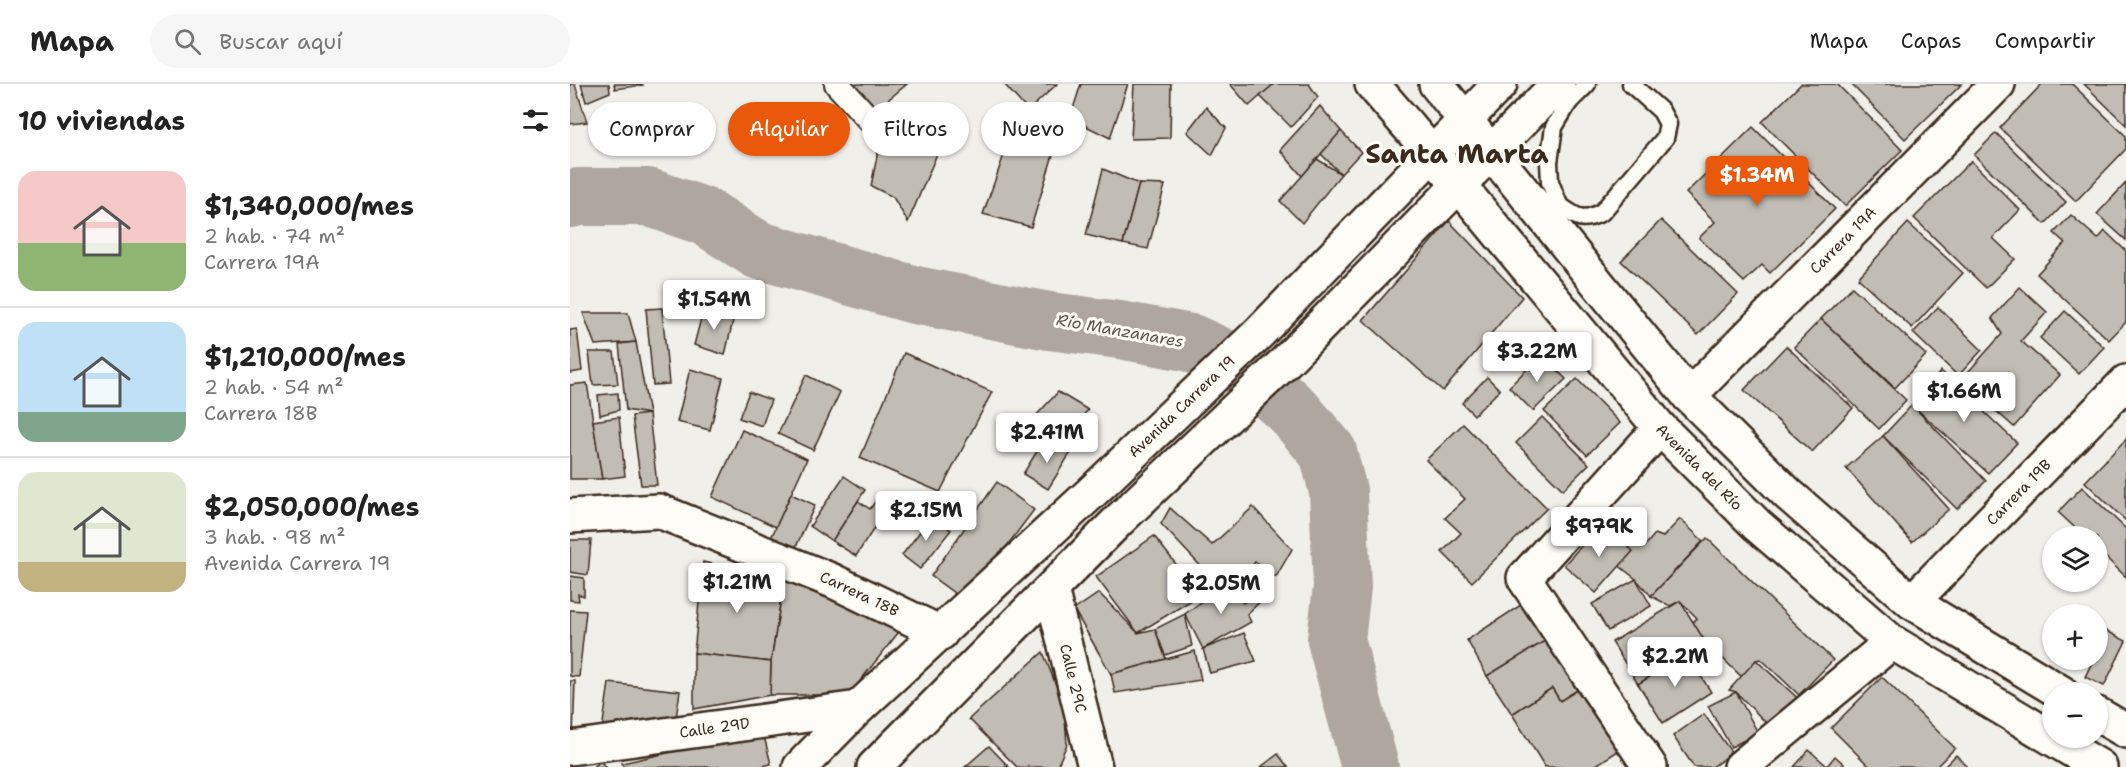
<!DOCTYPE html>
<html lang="es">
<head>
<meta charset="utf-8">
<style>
	body { margin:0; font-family:"Shantell Sans",sans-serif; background:#f6f6f6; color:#222; height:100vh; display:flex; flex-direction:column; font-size:22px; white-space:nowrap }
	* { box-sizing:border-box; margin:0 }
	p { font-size:20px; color:#767676 }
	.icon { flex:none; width:33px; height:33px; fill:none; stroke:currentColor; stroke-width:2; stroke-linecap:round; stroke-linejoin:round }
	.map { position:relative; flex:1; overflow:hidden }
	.sheet { display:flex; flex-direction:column; background:#fff; width:570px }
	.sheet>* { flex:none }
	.hud { position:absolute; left:18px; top:18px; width:570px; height:54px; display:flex; gap:12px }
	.tools { position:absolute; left:1472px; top:442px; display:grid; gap:12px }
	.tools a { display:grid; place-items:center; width:66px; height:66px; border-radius:50%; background:#fff; box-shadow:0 2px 4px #0004; font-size:30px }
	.price { position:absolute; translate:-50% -51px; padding:0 14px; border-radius:6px; background:#fff; color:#222; font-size:20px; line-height:39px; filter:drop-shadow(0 2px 3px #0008) }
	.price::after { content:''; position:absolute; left:50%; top:36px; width:18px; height:14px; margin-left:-9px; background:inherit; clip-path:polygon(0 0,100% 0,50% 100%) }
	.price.active { background:#ea580c; color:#fff }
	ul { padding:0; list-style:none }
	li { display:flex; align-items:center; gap:18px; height:150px; padding:0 18px }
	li+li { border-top:2px solid #e0e0e0 }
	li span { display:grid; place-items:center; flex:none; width:168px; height:120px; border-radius:18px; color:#555 }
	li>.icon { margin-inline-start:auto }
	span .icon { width:72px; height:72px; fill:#fffc; stroke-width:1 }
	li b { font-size:26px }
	h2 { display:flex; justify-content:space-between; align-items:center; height:72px; padding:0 18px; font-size:26px }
	.chip { padding:0 21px; border-radius:27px; background:#fff; box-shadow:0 2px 4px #0004; font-size:21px; line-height:54px }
	.chip.active { background:#ea580c; color:#fff }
	header { display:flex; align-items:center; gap:36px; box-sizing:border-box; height:84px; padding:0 30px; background:#fff; border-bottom:2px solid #e0e0e0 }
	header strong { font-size:28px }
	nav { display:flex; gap:33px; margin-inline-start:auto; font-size:21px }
	.search { width:420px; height:54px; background:#f6f6f6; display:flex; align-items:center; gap:15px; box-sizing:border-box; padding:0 21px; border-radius:33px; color:#767676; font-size:22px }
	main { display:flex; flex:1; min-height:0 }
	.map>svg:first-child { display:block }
</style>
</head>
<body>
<header>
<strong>Mapa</strong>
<div class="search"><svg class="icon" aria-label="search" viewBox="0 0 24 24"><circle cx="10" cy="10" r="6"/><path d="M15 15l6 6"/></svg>Buscar aquí</div>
<nav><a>Mapa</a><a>Capas</a><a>Compartir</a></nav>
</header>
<main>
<section class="sheet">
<h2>10 viviendas<svg class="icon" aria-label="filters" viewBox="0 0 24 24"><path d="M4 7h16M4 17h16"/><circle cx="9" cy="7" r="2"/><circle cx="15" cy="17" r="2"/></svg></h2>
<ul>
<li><span style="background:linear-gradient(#f6c9c9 60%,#8fb573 0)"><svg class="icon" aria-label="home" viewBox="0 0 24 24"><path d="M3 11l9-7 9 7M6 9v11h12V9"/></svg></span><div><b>$1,340,000/mes</b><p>2 hab. · 74 m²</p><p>Carrera 19A</p></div></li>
<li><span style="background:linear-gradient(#bfe0f5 75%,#7fa58c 0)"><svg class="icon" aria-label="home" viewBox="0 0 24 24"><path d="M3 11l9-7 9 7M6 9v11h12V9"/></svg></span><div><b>$1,210,000/mes</b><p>2 hab. · 54 m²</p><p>Carrera 18B</p></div></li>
<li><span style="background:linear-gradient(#dfe7d0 75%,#c2b280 0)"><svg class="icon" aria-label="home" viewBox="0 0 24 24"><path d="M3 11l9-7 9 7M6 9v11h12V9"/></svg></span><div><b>$2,050,000/mes</b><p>3 hab. · 98 m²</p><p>Avenida Carrera 19</p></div></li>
</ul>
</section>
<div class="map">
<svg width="1556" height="683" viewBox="0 0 1556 683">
	<rect width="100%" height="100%" fill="#f1efea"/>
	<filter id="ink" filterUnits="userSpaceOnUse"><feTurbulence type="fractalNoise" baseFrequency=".0167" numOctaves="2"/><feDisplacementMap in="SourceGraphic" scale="12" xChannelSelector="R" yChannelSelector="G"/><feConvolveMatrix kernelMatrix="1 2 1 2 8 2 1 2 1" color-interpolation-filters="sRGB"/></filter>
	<g filter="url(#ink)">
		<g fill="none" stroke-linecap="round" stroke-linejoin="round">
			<!-- river -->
			<polyline stroke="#aea69f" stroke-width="58" points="0,115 8,113 78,113 136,133 188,166 345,211 479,237 550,246 621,259 674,283 724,328 758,368 768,407 772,503 766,556 800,683"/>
		</g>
		<!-- building -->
		<g fill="#c1bcb4" stroke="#3b2a1e" stroke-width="1.5">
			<polygon points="0,0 5,0 17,38 0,40"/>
			<polygon points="11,0 39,0 40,8 16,18"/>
			<polygon points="44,0 72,0 73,1 45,5"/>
			<polygon points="274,0 337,0 301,30"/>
			<polygon points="434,0 487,0 458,27"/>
			<polygon points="511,0 558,0 540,54 500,34"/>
			<polygon points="564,0 601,0 600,54 561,55"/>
			<polygon points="660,0 704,0 679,22"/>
			<polygon points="704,0 739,0 748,13 721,43 690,12"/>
			<polygon points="1231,0 1267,0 1332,66 1275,122 1192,38"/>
			<polygon points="1281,0 1392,0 1335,55"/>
			<polygon points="1472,0 1502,0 1556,52 1556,65 1506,117 1430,44"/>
			<polygon points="1514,0 1556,0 1556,41"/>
			<polygon points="750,22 771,47 732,92 710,66"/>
			<polygon points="636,23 656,44 642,71 617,48"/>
			<polygon points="316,27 384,30 338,138 323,113 301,102"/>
			<polygon points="1183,43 1265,125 1200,189 1192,181 1174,198 1129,154 1145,138 1116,109"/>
			<polygon points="771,47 791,68 771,90 751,70"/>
			<polygon points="1426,49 1496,118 1475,140 1404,71"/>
			<polygon points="440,54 483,71 461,143 413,130"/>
			<polygon points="747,75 771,90 732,139 710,117"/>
			<polygon points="1401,77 1450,126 1423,154 1445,175 1416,204 1344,134"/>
			<polygon points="533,85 569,100 553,160 516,151"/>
			<polygon points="1556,99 1556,156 1527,130"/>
			<polygon points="569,100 595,101 578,165 553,160"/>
			<polygon points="1501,131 1528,155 1535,147 1556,167 1556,238 1539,256 1467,190 1495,159 1484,149"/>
			<polygon points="1091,136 1168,210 1128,251 1051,177"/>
			<polygon points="879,137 952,213 873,307 793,236"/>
			<polygon points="1338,139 1393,189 1342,244 1288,194"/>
			<polygon points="1282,203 1356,271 1325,304 1251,235"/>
			<polygon points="1450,203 1477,228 1451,257 1490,291 1444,343 1391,296 1432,250 1422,234"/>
			<polygon points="134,223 164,232 155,271 124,261"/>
			<polygon points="1368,223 1412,266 1388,292 1343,249"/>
			<polygon points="92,224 99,300 83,301 76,225"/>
			<polygon points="1495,227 1534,263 1509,290 1470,254"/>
			<polygon points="13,229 58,229 66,258 25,261"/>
			<polygon points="1251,235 1336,316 1309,345 1224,263"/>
			<polygon points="7,245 12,287 0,289 0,246"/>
			<polygon points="66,258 79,330 56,326 49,260"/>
			<polygon points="1216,262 1283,324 1242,368 1174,306"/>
			<polygon points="19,268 44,268 48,300 23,301"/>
			<polygon points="334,269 422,308 370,408 290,374"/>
			<polygon points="971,271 996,295 963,327 939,303"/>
			<polygon points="120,285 153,294 140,346 107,338"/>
			<polygon points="1371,287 1447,359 1418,389 1342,321"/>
			<polygon points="236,291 270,308 243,366 208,350"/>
			<polygon points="917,293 930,306 904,331 892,319"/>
			<polygon points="1007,295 1050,339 1017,371 974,327"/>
			<polygon points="17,299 32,395 0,395 0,301"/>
			<polygon points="179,308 201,316 192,342 169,334"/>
			<polygon points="488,308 518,326 504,342 493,335 479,353 462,336"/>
			<polygon points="48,309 49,326 30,331 28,311"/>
			<polygon points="1342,321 1416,397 1387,425 1313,352"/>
			<polygon points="79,330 87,401 71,401 62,332"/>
			<polygon points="49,333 55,392 32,395 23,337"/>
			<polygon points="972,333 1019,380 993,406 946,359"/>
			<polygon points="893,340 977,424 902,498 872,468 891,449 875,434 895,415 856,376"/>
			<polygon points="172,346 237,375 206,443 142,413"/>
			<polygon points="1313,352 1379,425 1342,458 1276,384"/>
			<polygon points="1556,355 1556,437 1515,398"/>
			<polygon points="474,356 501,368 478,405 453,390"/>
			<polygon points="274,392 295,406 262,457 240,442"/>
			<polygon points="427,398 464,426 395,517 361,492"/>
			<polygon points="1512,403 1556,445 1556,493 1527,465 1527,453 1515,453 1488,428"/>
			<polygon points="221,410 245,421 225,465 201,454"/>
			<polygon points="307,415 318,423 286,472 262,457 288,417 300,425"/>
			<polygon points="683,423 722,465 706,493 685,478 669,500 654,484 640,492 591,440 600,424 642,461"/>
			<polygon points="362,432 381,446 350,485 332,471"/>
			<polygon points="1110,435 1133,457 1081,512 1066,495 1048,481 1055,473 1047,466 1061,449 1075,462 1085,450 1093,453"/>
			<polygon points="1032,439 1063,467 1026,509 994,481"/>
			<polygon points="584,452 630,511 568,549 526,493"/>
			<polygon points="1137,454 1263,576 1229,611 1191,575 1186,576 1173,594 1119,542 1127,534 1110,517 1100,522 1081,512"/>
			<polygon points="0,456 21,456 18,491 0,488"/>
			<polygon points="133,478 214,496 201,578 124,569"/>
			<polygon points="0,492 14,494 14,512 8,510 9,517 0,516"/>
			<polygon points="1066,495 1081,522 1038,547 1022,520"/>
			<polygon points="214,496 274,518 332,544 279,611 200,611 201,578"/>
			<polygon points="657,499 673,519 691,505 695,513 677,530 681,538 633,565 615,530"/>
			<polygon points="529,509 568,549 585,545 596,575 541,590 504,526"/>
			<polygon points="960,515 985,551 917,592 897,556"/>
			<polygon points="1110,517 1136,559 1068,600 1042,558"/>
			<polygon points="0,526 16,527 9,593 0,592"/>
			<polygon points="615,530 622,562 595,571 585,545"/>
			<polygon points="1537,547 1556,557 1534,602 1515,593 1523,576 1527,576 1527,567"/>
			<polygon points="674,549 686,577 640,589 633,565"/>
			<polygon points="985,551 1017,600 990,617 982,604 942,630 917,592"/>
			<polygon points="625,567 631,596 545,609 541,590"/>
			<polygon points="473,568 494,622 497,660 487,683 447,683 399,635"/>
			<polygon points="124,569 201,578 200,611 124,625"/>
			<polygon points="1117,570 1141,608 1093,639 1068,600"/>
			<polygon points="1186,576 1233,619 1206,649 1166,608 1159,606"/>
			<polygon points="1312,593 1385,664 1366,683 1300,683 1261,644"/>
			<polygon points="0,597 5,597 3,653 0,654"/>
			<polygon points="39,599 110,607 106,634 32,646"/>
			<polygon points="1017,600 1056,662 1023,683 975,683 942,630 982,604 990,617"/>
			<polygon points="1166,608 1188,649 1161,663 1138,622"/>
			<polygon points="1134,630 1162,669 1142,683 1124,683 1103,652"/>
			<polygon points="193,648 201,680 188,683 53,683 52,679"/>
			<polygon points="419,662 439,683 395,683"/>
			<polygon points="1239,666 1257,682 1265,672 1274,680 1271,683 1224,683"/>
			<polygon points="708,670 718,683 691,683"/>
			<polygon points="1386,671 1398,683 1374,683"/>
			<polygon points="30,677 36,683 24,683"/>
		</g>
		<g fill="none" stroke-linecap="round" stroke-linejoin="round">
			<!-- service casing -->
			<g stroke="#3b2a1e" stroke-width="21">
				<g id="service">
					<polyline points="983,4 999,18 984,43 979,78 980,98 989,121"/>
					<polyline points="999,18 1017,0"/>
					<path d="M976,134l13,-13c17,12 23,18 43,7l63,-74 3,-14 -7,-13 -30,-27"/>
				</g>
			</g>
			<!-- pedestrian casing -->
			<g stroke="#3b2a1e" stroke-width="28">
				<polyline id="pedestrian" points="267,0 299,35"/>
			</g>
			<!-- minor casing -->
			<g stroke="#3b2a1e" stroke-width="38">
				<g id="minor">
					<path id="s1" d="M1119,312l309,-312"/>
					<path id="s2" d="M0,432l89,-5 174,70 108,52"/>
					<path id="s3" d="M481,505l44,178"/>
					<path id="s4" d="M1342,518l214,-220"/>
					<path id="s5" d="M0,664l288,-40"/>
					<polyline points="1080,683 954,494 1090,344"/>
					<polyline points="1171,683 1322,558"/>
				</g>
			</g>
			<!-- secondary casing -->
			<g stroke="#3b2a1e" stroke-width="38">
				<g id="secondary">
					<path id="s6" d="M802,0l86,100 202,244 97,97 135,117 208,125"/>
					<polyline points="866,0 1119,312 1218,410 1342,518 1492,609"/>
					<polyline points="1527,630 1556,647"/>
					<path id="s7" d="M230,683l58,-59 233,-215 168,-160 241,-249"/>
					<polyline points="304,683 549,436 713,280 988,0"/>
				</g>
			</g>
			<!-- service -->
			<use href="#service" stroke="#fdfcf7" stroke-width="16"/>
			<!-- pedestrian -->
			<use href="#pedestrian" stroke="#fdfcf7" stroke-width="24"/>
			<!-- minor -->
			<use href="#minor" stroke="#fdfcf7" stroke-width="33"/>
			<!-- secondary -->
			<use href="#secondary" stroke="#fdfcf7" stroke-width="33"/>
		</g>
	</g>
	<g text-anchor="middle" stroke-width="6" stroke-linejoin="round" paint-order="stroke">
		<!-- street labels -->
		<g font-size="15" fill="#3b2a1e" stroke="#fdfcf7">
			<text dy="5" stroke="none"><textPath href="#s1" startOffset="219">Carrera 19A</textPath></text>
			<text dy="5" stroke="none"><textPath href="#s7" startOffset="525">Avenida Carrera 19</textPath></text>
			<text dy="5" stroke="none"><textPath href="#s6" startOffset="504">Avenida del Río</textPath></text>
			<text dy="5" stroke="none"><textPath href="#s4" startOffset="153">Carrera 19B</textPath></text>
			<text dy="5" stroke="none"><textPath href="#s2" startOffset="306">Carrera 18B</textPath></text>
			<text dy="5" stroke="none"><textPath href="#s3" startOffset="92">Calle 29C</textPath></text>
			<text dy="5" stroke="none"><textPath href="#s5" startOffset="146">Calle 29D</textPath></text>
		</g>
		<!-- water labels -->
		<g font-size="16" font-style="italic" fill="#63554b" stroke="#fdfcf7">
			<text transform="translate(550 246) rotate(10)" y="6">Río Manzanares</text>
		</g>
		<!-- town labels -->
		<g font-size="27" font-weight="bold" fill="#3b2a1e" stroke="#fdfcf7">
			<text x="887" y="79">Santa Marta</text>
		</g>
	</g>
</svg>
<div class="tools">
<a><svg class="icon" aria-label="layers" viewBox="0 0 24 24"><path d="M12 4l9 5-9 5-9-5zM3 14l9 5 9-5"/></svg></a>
<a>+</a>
<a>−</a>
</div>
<b class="price active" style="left:1187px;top:123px">$1.34M</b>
<b class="price" style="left:144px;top:247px">$1.54M</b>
<b class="price" style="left:967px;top:299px">$3.22M</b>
<b class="price" style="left:1394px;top:339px">$1.66M</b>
<b class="price" style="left:477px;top:380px">$2.41M</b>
<b class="price" style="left:356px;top:458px">$2.15M</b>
<b class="price" style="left:1029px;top:474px">$979K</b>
<b class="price" style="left:167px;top:530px">$1.21M</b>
<b class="price" style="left:651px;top:531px">$2.05M</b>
<b class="price" style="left:1105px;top:604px">$2.2M</b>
<div class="hud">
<a class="chip">Comprar</a>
<a class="chip active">Alquilar</a>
<a class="chip">Filtros</a>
<a class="chip">Nuevo</a>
</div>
</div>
</main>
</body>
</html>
